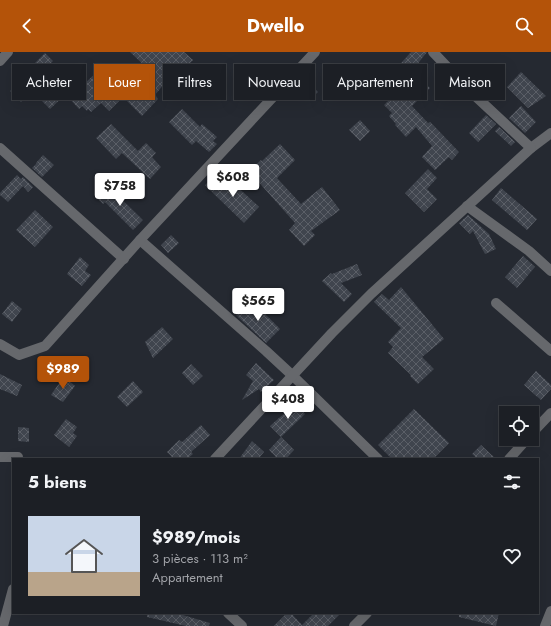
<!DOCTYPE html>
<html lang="fr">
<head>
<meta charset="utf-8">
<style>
	body { margin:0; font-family:Jost,sans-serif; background:#25272d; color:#f1f3f6; height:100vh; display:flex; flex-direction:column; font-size:15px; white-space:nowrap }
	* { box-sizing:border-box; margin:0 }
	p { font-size:13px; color:#a0a2a7 }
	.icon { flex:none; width:22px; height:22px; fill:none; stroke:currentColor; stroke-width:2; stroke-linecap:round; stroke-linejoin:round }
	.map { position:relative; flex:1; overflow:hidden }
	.sheet { position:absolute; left:12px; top:406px; width:527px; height:156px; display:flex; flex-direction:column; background:#1c1f25; border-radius:0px; box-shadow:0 4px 16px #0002,0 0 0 1px #3a3d42 }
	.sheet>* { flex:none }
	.top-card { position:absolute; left:12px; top:12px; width:527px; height:36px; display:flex; gap:8px }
	.tools { position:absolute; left:499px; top:354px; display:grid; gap:8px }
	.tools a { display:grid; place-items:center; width:40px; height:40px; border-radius:0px; background:#1c1f25; box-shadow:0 4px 16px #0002,0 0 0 1px #3a3d42; font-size:20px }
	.price { position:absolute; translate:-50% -34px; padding:0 9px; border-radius:4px; background:#fff; color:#222; font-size:13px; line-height:26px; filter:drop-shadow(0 1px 2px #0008) }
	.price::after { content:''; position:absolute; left:50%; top:24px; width:12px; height:9px; margin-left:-6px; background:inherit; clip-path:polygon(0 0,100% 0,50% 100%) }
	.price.current { background:#b45309; color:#fff }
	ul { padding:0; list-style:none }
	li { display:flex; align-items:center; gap:12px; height:100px; padding:0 16px }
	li+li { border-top:1px solid #3a3d42 }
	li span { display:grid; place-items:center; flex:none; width:112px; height:80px; border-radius:0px; color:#555 }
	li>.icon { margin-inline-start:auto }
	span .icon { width:48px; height:48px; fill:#fffc; stroke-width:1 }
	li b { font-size:17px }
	h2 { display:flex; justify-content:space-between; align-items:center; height:48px; padding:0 16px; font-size:17px }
	.chip { padding:0 14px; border-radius:0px; background:#1c1f25; box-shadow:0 4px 16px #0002,0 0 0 1px #3a3d42; font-size:14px; line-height:36px }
	.chip.current { background:#b45309; color:#fff }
	header { display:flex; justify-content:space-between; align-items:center; height:52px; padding:0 16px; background:#b45309; color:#fff; font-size:18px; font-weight:700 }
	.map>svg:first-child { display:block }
</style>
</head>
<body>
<header><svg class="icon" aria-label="back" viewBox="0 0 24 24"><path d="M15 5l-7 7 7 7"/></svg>Dwello<svg class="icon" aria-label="search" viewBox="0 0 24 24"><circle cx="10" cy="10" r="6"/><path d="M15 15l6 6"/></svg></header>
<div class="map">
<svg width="551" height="574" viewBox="0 0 551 574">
	<defs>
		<pattern id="building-cross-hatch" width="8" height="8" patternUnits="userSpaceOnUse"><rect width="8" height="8" fill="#40454e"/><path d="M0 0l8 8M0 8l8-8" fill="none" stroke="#5b5f67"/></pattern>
	</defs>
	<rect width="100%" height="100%" fill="#252931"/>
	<!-- building -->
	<g fill="url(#building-cross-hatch)">
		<polygon points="130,0 184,0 193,8 178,24 174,20 155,43 158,47 142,64 123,45 109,59 101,51 91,60 88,57 87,59 82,54 79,57 66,43 77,31 81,35 104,13 107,16 112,11 136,35 150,19"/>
		<polygon points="411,0 427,0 412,19 430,36 412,54 428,71 430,70 459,100 452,108 449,105 435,118 422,105 432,94 416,75 406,85 395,73 396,72 389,64 392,61 384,53 402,36 399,33 402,29 393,20"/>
		<polygon points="45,1 53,9 47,15 51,18 46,24 65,43 50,57 32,39 21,50 10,39 21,29 17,25 27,14 29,17"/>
		<polygon points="521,20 546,44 528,56 507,35"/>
		<polygon points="308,29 318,40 309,49 299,38"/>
		<polygon points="521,54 536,70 525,81 509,66"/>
		<polygon points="182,57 200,75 202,72 217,85 213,89 217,92 209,100 196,89 192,93 169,70"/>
		<polygon points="486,63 496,72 478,90 469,81"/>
		<polygon points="360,68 370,79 360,89 349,78"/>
		<polygon points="111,72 138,99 146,91 156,101 152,105 161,115 150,127 122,101 116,107 96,86"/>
		<polygon points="499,75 515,90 511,94 495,79"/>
		<polygon points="280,92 295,108 277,126 301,152 322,135 340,158 311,179 315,183 304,194 289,178 295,171 249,119 261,108 262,109"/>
		<polygon points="43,103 54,113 42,125 32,116 36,112 36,111"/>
		<polygon points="428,117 437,126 427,137 437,147 424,160 405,141"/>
		<polygon points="17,123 21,127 23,125 33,135 28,140 23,134 8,150 0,143 0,141"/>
		<polygon points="215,123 225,132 229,127 259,155 244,171 205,133"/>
		<polygon points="107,133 143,168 133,178 105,150 103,152 96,145"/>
		<polygon points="501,136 537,167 527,178 492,148"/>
		<polygon points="35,158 53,175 35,195 16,178"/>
		<polygon points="468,163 489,182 496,197 485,202 473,179 470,182 459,171"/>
		<polygon points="171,183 179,191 168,201 161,193"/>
		<polygon points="523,204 535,215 517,236 505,225"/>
		<polygon points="80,205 89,213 85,219 91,223 82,234 67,222"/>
		<polygon points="357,212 362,223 341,231 352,242 344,250 322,229 331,221 332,222"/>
		<polygon points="401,235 444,287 422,305 434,317 418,332 410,324 411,323 388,301 393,295 388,290 401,276 374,250 382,242 389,248"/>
		<polygon points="251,248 280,277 266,291 236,263"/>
		<polygon points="12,249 22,257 12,270 2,262"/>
		<polygon points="162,275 173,287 153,306 145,290"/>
		<polygon points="256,311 274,328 261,340 259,337 242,348 253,329 246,323"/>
		<polygon points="191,312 203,324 193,333 182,321"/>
		<polygon points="536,319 551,333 551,337 541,348 524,333"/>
		<polygon points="0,322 22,333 17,344 0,337"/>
		<polygon points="64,324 75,334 63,350 51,343"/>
		<polygon points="133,329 143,340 127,355 117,345"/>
		<polygon points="296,351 305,362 281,385 270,374"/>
		<polygon points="414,357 449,391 433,407 392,407 378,393"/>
		<polygon points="66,367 77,375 73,381 77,384 69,395 54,383"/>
		<polygon points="201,373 210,383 191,400 193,402 187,407 174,407 167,400 179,388 182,390"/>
		<polygon points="18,375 29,376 29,390 18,389"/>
		<polygon points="281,385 294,398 286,407 278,407 269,398"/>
		<polygon points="252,389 264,400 258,407 239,407"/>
		<polygon points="481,393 496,407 478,407 472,402"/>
		<polygon points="148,561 176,561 210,571 209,574 186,574 147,565"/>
		<polygon points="287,561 291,561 302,573 314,561 341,561 328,574 274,574"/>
		<polygon points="459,561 499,561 496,574 459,565"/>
	</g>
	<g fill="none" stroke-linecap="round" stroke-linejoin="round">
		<!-- minor -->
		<g stroke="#66686c" stroke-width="10">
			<polyline points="0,9 8,0"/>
			<polyline points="0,96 124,207"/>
			<polyline points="531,96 551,81"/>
			<polyline points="467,154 529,199 551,219"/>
			<polyline points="140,188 266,299 293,324 378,407"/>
			<polyline points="496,251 551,299"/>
			<polyline points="0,292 19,303 45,294 140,188 315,0"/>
			<polyline points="532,381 551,361"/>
			<polyline points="0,405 18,405 18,407"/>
			<polyline points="215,407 332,281 371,242 531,96 471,40 433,0"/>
			<polyline points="509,407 527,387"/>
			<polyline points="228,561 242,574"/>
			<polyline points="3,574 13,537"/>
			<polyline points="354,574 367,561"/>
			<polyline points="545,574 551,559"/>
		</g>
	</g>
</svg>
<div class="tools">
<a><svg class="icon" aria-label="locate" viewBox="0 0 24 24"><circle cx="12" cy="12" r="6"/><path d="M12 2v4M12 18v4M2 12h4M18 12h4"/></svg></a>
</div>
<b class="price" style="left:233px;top:146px">$608</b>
<b class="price" style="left:120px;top:155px">$758</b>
<b class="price" style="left:258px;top:270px">$565</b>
<b class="price current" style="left:63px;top:338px">$989</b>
<b class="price" style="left:288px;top:368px">$408</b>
<div class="top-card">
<a class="chip">Acheter</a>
<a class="chip current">Louer</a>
<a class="chip">Filtres</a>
<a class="chip">Nouveau</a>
<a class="chip">Appartement</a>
<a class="chip">Maison</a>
</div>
<section class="sheet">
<h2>5 biens<svg class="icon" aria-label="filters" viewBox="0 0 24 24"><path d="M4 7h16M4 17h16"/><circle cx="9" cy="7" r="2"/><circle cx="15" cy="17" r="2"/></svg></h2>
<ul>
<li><span style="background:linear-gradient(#c9d6e8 70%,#b9a48a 0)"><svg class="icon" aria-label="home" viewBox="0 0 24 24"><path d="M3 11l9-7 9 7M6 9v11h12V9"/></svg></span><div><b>$989/mois</b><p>3 pièces · 113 m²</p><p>Appartement</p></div><svg class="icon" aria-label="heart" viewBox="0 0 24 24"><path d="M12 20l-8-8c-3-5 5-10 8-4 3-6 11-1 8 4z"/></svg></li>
</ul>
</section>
</div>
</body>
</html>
